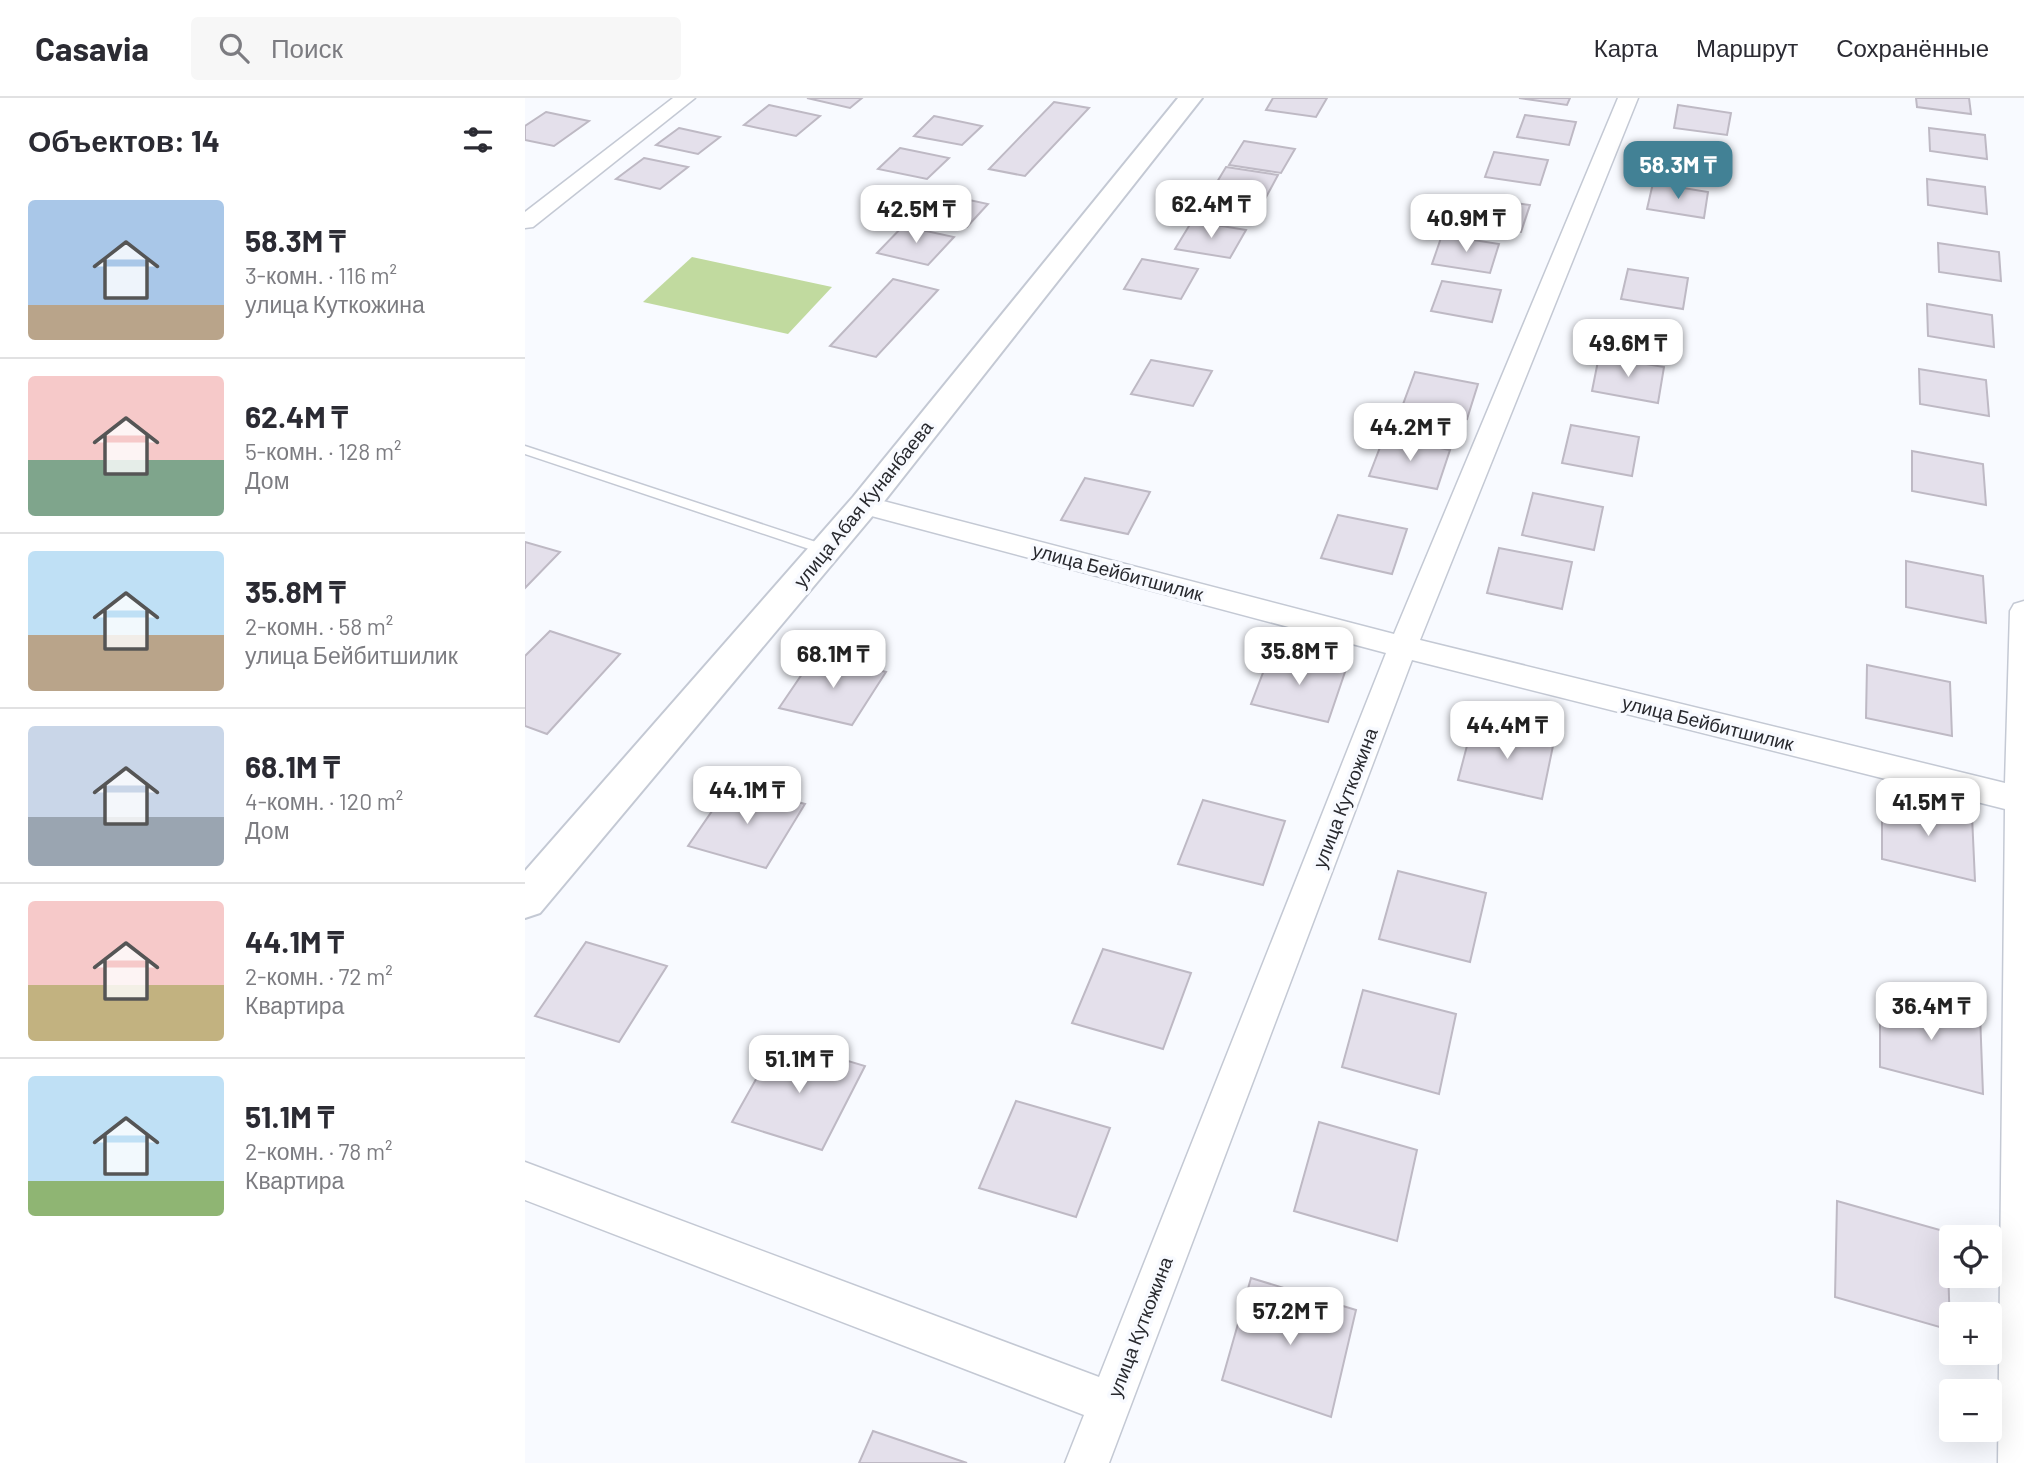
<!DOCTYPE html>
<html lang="ru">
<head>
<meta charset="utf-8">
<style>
	body { margin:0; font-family:Barlow,sans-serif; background:#f7f7f7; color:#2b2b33; height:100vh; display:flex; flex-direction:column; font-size:26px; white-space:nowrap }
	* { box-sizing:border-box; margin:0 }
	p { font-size:23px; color:#7c7c81 }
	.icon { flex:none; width:38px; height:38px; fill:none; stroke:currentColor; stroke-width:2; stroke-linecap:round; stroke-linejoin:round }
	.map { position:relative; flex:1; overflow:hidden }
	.details { display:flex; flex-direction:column; background:#fff; width:525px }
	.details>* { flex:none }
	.controls { position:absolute; left:1414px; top:1127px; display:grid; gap:14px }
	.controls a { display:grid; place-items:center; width:63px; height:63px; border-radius:7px; background:#fff; box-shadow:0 7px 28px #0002; font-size:35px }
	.price { position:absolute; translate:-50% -60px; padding:0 16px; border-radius:14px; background:#fff; color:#222; font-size:23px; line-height:46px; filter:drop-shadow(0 2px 4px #0008) }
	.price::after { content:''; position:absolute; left:50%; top:42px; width:21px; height:16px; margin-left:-10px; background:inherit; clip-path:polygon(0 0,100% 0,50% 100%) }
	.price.on { background:#428195; color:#fff }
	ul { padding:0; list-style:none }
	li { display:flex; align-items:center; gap:21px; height:175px; padding:0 28px }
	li+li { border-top:2px solid #e1e1e2 }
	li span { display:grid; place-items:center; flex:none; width:196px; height:140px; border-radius:7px; color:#555 }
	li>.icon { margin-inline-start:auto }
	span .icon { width:84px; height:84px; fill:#fffc; stroke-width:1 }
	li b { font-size:30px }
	h2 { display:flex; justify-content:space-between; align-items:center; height:84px; padding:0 28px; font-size:30px }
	header { display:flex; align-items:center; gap:42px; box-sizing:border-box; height:98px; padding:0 35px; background:#fff; border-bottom:2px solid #e1e1e2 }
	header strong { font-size:33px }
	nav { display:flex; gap:38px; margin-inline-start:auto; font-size:24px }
	.search { width:490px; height:63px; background:#f7f7f7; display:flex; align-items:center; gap:18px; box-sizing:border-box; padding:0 24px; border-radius:7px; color:#7c7c81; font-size:26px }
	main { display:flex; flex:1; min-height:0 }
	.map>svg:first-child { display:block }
</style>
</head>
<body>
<header>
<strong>Casavia</strong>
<div class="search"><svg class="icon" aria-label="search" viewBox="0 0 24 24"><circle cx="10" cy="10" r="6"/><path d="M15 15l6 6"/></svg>Поиск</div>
<nav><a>Карта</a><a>Маршрут</a><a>Сохранённые</a></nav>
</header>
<main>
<section class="details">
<h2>Объектов: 14<svg class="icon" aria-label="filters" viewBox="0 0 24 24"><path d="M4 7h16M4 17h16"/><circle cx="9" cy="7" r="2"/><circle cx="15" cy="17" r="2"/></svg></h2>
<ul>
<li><span style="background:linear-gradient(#a9c7e8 75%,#b9a48a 0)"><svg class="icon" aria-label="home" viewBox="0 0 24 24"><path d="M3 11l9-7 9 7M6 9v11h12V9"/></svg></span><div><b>58.3M ₸</b><p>3-комн. · 116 m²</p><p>улица Куткожина</p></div></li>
<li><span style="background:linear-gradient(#f6c9c9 60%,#7fa58c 0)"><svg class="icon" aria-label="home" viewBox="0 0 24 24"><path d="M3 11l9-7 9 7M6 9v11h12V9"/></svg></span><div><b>62.4M ₸</b><p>5-комн. · 128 m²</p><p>Дом</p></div></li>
<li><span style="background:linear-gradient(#bfe0f5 60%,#b9a48a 0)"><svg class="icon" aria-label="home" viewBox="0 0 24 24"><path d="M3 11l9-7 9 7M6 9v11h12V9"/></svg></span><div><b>35.8M ₸</b><p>2-комн. · 58 m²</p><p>улица Бейбитшилик</p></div></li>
<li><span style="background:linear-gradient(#c9d6e8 65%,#9aa5b1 0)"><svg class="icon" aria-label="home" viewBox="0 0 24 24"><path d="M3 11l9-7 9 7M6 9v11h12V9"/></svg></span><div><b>68.1M ₸</b><p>4-комн. · 120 m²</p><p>Дом</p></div></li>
<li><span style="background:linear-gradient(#f6c9c9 60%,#c2b280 0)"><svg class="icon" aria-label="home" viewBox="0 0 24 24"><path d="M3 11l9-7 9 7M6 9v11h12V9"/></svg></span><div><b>44.1M ₸</b><p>2-комн. · 72 m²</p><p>Квартира</p></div></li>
<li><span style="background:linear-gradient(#bfe0f5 75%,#8fb573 0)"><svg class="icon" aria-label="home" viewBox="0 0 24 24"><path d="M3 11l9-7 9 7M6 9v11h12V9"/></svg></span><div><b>51.1M ₸</b><p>2-комн. · 78 m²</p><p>Квартира</p></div></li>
</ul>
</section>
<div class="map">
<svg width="1499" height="1365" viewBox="0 0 1499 1365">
	<rect width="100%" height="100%" fill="#f8faff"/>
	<!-- green -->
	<polygon fill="#c1da9f" points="167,159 307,189 263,236 118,204"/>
	<!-- building -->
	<g fill="#e4e0eb" stroke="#beb9c4" stroke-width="2">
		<polygon points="282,0 337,0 325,10"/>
		<polygon points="748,0 802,0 791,19 741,12"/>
		<polygon points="994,0 1045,0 1042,7"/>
		<polygon points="1391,0 1444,0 1446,16 1392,9"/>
		<polygon points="529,4 564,10 500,78 464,71"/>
		<polygon points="244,7 295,18 271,38 219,27"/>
		<polygon points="1153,7 1206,15 1202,37 1149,30"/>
		<polygon points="21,14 64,23 29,48 0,42 0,28"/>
		<polygon points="1000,17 1051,24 1044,47 992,39"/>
		<polygon points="409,18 457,28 437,47 389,38"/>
		<polygon points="154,30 195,39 173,56 131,47"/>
		<polygon points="1404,30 1460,37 1462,61 1405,53"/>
		<polygon points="719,43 770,51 756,75 704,67"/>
		<polygon points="1143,47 1198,55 1194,80 1138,72"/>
		<polygon points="375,50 424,60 402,81 353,71"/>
		<polygon points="969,54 1023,62 1015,87 960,79"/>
		<polygon points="119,60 163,69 135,91 91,81"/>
		<polygon points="701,69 753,77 739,103 686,94"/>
		<polygon points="1402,81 1460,89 1462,116 1403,107"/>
		<polygon points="1128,85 1183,94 1179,120 1122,111"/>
		<polygon points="412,95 463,106 442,129 390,118"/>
		<polygon points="949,99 1005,107 996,134 939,125"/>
		<polygon points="667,123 721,132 705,160 650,151"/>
		<polygon points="378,128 429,139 403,167 352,155"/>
		<polygon points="917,137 974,146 965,175 907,166"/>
		<polygon points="1413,145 1474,154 1476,183 1414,174"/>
		<polygon points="617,161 673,171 656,201 599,191"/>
		<polygon points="1103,171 1163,180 1158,211 1096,201"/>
		<polygon points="368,181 413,192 351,259 305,248"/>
		<polygon points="917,183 976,192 967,224 906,213"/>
		<polygon points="1402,206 1467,217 1469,249 1403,238"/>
		<polygon points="1074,258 1139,269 1133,305 1067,293"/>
		<polygon points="626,262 687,273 668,308 606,296"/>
		<polygon points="1394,271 1461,282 1464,318 1395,306"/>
		<polygon points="890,274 953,286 942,321 877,309"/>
		<polygon points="1046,327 1114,339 1107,378 1037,365"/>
		<polygon points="859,339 925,352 912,391 844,378"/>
		<polygon points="1387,353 1458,366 1461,407 1387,393"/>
		<polygon points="560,380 625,394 603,436 536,422"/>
		<polygon points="1008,395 1078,409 1069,452 997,437"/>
		<polygon points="813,417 882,431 867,476 796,460"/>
		<polygon points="0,444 35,454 0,490"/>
		<polygon points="974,450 1047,464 1037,511 962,495"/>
		<polygon points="1381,463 1458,478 1461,525 1381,509"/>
		<polygon points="25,533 95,556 22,636 0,628 0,558"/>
		<polygon points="746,554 821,571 803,624 726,606"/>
		<polygon points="290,557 361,574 327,627 254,610"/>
		<polygon points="1342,567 1425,584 1427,638 1341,620"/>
		<polygon points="948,625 1029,643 1017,701 933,682"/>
		<polygon points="205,687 280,706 241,770 163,748"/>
		<polygon points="1357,699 1447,718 1450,783 1357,761"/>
		<polygon points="678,702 760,723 738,787 653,766"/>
		<polygon points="873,773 961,795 945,864 854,841"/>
		<polygon points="61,844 142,868 94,944 10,918"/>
		<polygon points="578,851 666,875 638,951 547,925"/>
		<polygon points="838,892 931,916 914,996 817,969"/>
		<polygon points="1355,892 1455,916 1458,996 1355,969"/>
		<polygon points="253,942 340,968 297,1052 207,1024"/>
		<polygon points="491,1003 585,1030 551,1119 454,1090"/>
		<polygon points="794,1024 892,1052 872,1143 769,1113"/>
		<polygon points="1312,1103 1422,1134 1425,1232 1310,1199"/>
		<polygon points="726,1180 831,1212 806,1319 697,1282"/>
		<polygon points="348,1333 442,1365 334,1365"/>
	</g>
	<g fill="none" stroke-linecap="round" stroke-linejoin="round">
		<!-- lane casing -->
		<g stroke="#c4c9d4" stroke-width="3">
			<polygon id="lane" points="0,348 306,449 308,452 301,457 296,455 0,356"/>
		</g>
		<!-- street casing -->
		<g stroke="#c4c9d4" stroke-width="3">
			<g id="street">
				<polygon points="148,0 170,0 8,129 0,130 0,114"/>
				<polygon points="1093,0 1113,0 895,542 1480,685 1485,513 1489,506 1499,503 1499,1365 1473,1365 1480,711 887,562 584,1365 540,1365 559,1317 0,1102 0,1064 574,1279 861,555 339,416 330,413 326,407 330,401 339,398 869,536"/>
			</g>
		</g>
		<!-- secondary casing -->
		<g stroke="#c4c9d4" stroke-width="4">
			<polygon id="secondary" points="653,0 677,0 350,415 15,815 0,820 0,773 328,399"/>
		</g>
		<!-- lane -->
		<use href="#lane" fill="#fff" fill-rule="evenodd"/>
		<!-- street -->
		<use href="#street" fill="#fff" fill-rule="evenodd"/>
		<!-- secondary -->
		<use href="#secondary" fill="#fff" fill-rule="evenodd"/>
	</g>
	<g text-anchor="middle" stroke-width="7" stroke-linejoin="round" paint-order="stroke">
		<!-- street labels -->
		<g font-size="19" fill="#28292e" stroke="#f8faff">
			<text transform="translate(338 406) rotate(-51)" y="7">улица Абая Кунанбаева</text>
			<text transform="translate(593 474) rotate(15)" y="7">улица Бейбитшилик</text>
			<text transform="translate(1183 625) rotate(14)" y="7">улица Бейбитшилик</text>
			<text transform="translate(820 700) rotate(-69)" y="7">улица Куткожина</text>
			<text transform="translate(615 1229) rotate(-69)" y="7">улица Куткожина</text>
		</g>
	</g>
</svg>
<div class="controls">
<a><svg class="icon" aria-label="locate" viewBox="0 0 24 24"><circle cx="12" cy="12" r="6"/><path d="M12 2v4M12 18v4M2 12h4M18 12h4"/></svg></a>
<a>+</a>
<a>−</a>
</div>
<b class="price on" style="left:1153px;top:103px">58.3M ₸</b>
<b class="price" style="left:686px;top:142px">62.4M ₸</b>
<b class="price" style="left:391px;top:147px">42.5M ₸</b>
<b class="price" style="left:941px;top:156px">40.9M ₸</b>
<b class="price" style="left:1103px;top:281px">49.6M ₸</b>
<b class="price" style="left:885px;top:365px">44.2M ₸</b>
<b class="price" style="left:774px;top:589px">35.8M ₸</b>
<b class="price" style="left:308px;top:592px">68.1M ₸</b>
<b class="price" style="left:982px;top:663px">44.4M ₸</b>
<b class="price" style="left:222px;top:728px">44.1M ₸</b>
<b class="price" style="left:1403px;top:740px">41.5M ₸</b>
<b class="price" style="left:1406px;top:944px">36.4M ₸</b>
<b class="price" style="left:274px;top:997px">51.1M ₸</b>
<b class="price" style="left:765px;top:1249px">57.2M ₸</b>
</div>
</main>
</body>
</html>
